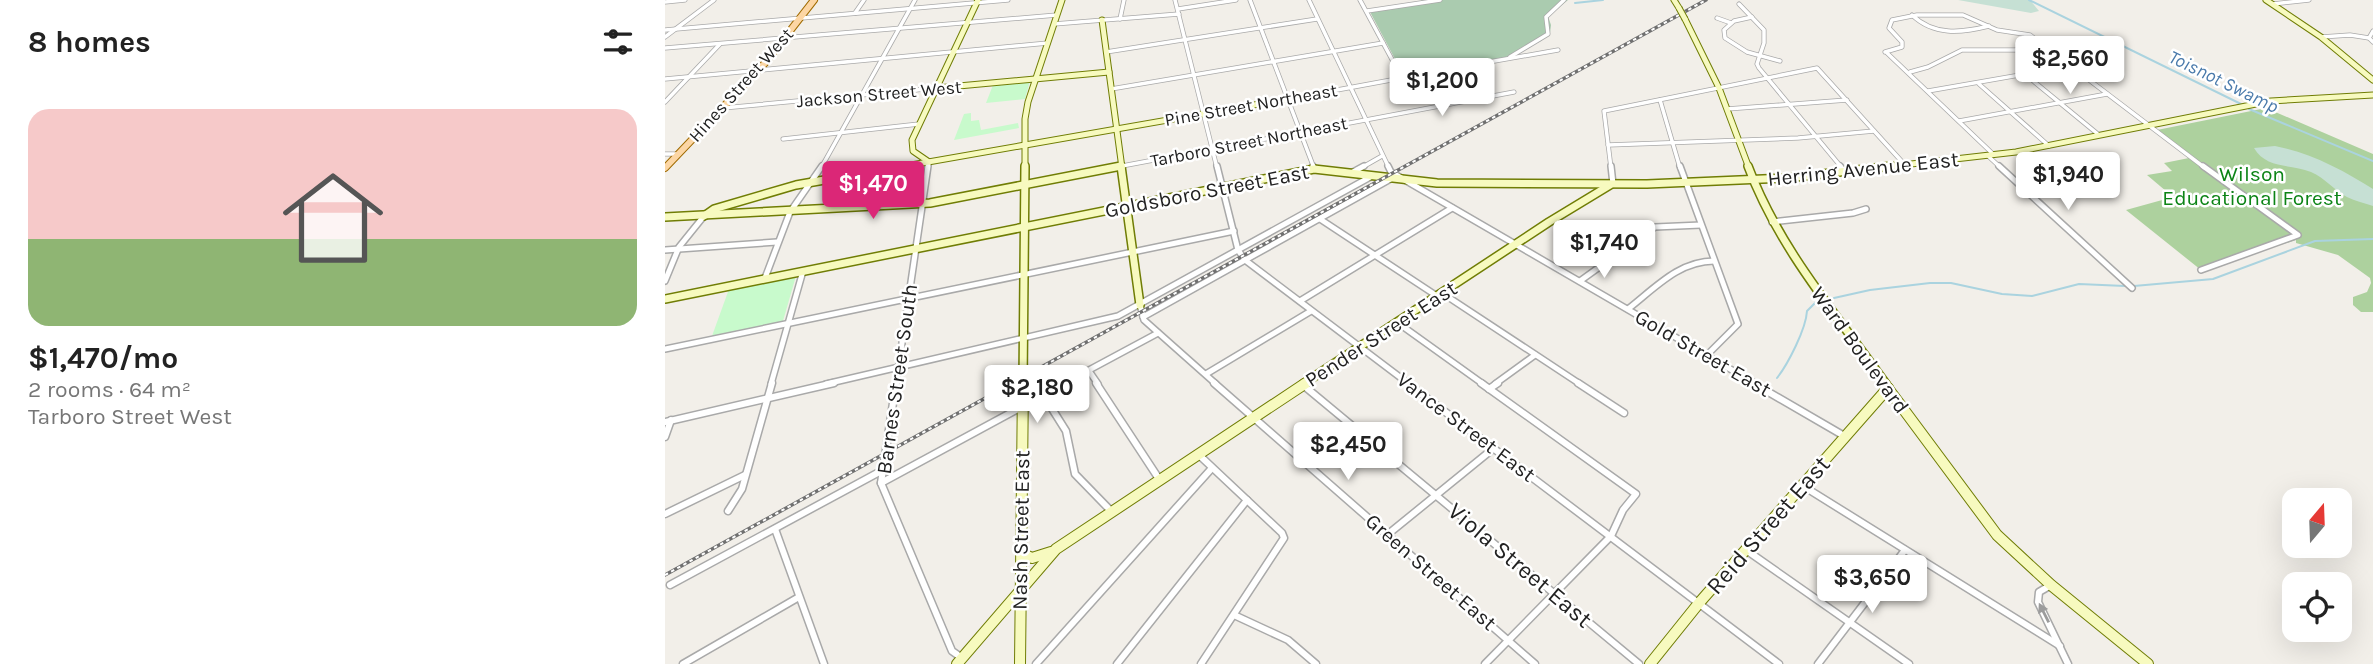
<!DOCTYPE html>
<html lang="en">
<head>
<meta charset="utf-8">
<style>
	body { margin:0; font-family:Karla,sans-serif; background:#f2f2f2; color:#222; height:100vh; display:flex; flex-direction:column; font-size:26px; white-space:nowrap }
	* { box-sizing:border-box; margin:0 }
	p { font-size:23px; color:#767676 }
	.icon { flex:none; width:38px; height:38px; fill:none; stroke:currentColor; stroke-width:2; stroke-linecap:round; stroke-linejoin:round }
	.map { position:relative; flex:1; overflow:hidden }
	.drawer { display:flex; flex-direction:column; background:#fff; width:665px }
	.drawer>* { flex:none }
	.needle { width:46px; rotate:19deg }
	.tools { position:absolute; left:1617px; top:488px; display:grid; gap:14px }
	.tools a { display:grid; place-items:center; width:70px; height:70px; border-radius:14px; background:#fff; box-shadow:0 7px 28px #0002; font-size:35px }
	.price { position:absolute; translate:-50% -60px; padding:0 16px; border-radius:7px; background:#fff; color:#222; font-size:23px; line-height:46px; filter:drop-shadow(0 2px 4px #0008) }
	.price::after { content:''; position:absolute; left:50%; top:42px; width:21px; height:16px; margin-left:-10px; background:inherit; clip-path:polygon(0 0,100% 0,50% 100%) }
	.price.on { background:#db2777; color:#fff }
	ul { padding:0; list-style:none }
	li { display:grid; align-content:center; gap:14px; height:371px; padding:0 28px }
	li span { display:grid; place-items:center; height:217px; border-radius:21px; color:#555 }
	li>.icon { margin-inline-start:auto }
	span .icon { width:126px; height:126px; fill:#fffc; stroke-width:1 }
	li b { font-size:30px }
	h2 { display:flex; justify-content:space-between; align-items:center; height:84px; padding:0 28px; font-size:30px }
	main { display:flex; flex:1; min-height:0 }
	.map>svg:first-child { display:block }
</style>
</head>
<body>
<main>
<section class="drawer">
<h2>8 homes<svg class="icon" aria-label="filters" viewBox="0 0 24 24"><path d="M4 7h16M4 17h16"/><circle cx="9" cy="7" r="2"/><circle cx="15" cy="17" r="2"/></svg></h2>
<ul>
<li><span style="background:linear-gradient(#f6c9c9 60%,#8fb573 0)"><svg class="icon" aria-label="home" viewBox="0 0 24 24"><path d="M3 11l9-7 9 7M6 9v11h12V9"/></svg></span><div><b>$1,470/mo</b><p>2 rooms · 64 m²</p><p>Tarboro Street West</p></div></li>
</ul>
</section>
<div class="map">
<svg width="1708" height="664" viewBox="0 0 1708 664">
	<rect width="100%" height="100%" fill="#f2efe9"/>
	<!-- forest -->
	<polygon fill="#add19e" points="1601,108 1708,154 1708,312 1696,312 1688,305 1688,297 1702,292 1706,283 1705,278 1673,255 1631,243 1631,240 1536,270 1461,210 1508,197 1482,175 1507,171 1499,163 1529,157 1492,130"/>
	<!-- wetland -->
	<g fill="#c6e0d4">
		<polygon points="1293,0 1365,0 1374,11 1366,13"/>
		<path d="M1610,146c36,7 68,24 98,43v17c-8,-3 -18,-5 -26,-9 -12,-6 -22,-19 -36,-25 -20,-8 -45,-3 -57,-24z"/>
	</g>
	<!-- cemetery -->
	<polygon fill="#aacbaf" points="756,0 903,0 883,16 886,25 885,33 876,41 841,57 780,74 739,76 705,12 758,3"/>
	<!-- park -->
	<g fill="#c8facc">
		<polygon points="365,81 360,99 321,103 328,85"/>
		<polygon points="306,113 306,121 314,120 316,130 353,123 354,128 289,140 299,114"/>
		<polygon points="131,276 118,321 47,336 64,289"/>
	</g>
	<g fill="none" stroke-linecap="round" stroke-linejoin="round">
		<!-- stream -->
		<g stroke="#aad3df" stroke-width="2">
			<polyline points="1364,0 1576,104"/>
			<polyline points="910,3 938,0"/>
			<polyline points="1584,109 1708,161"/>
			<polyline points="1469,286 1548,279 1650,241 1708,239"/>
			<polyline points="1169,298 1205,290 1265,283 1286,283 1337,294 1367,296 1414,284 1460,286"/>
			<path d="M1112,378c11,-14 29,-49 30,-67l10,-10"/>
		</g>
		<!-- street-far2 casing -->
		<g stroke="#a9a9a9" stroke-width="5">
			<g id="street-far2">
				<polyline points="510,0 552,168"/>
				<polyline points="585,0 649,168"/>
				<polyline points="644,0 724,168"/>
				<polyline points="695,0 737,78"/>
				<polyline points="0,2 20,0"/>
				<polyline points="1074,4 1099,30 1099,43 1092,64 1094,68 1177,168"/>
				<polyline points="1608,4 1644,0"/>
				<polyline points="513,9 571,0"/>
				<polyline points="702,11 775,0"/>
				<polyline points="190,13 199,0"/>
				<path d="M1247,15c22,21 49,18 77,11"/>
				<polyline points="1087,17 1069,21 1059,30 1060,38 1082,52 1115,61"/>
				<polyline points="1052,18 1066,23"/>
				<polyline points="455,19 459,0"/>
				<polyline points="389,24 514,14"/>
				<polyline points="0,30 343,0"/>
				<polyline points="1708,31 1704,38 1708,42"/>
				<polyline points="0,37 49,0"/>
				<polyline points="1656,37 1685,35 1704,38"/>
				<polyline points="0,48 392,15"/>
				<polyline points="441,52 652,19"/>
				<polyline points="1220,52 1237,47 1237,42 1224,28 1227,20 1252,15 1298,15 1332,30 1365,35 1540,168"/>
				<polyline points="1222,53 1328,154"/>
				<polyline points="845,57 883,34 881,17 899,0"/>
				<polyline points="1245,72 1263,67 1297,50 1350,50 1378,44"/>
				<polyline points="1361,75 1434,135"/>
				<polyline points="0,79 383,43"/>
				<polyline points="1314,84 1384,146"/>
				<polyline points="446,89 718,43"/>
				<polyline points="1263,91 1406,66"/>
				<polyline points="623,99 737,78 785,76 824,62 893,50"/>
				<polyline points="995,100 1015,168"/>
				<polyline points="0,102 55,44"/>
				<polyline points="58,108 272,88"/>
				<polyline points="1062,109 1182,100"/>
				<polyline points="1294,121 1442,94"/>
				<polyline points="118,139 254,124"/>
				<polyline points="943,145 1133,138 1209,131"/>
				<polyline points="0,154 14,154"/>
				<polyline points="1322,155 1336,168"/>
				<polyline points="457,166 849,92"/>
				<polyline points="156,168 250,0"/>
				<polyline points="263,168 264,162"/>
				<polyline points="696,168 717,156"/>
				<polyline points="946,168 939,111 1152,68 1240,165"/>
			</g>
		</g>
		<!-- street-far1 casing -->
		<g stroke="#a9a9a9" stroke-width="8">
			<g id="street-far1">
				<polyline points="552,166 573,250 580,260 744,384"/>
				<polyline points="648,166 649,169"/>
				<polyline points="723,166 726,172 1091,384"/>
				<polyline points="946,166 948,184"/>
				<polyline points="1015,166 1073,324 1042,355"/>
				<polyline points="1175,166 1180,172"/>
				<polyline points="1334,166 1467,288"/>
				<polyline points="688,172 699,166"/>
				<polyline points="655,219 772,296"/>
				<polyline points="1107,222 1188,213 1201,209"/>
				<polyline points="0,250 112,242"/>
				<polyline points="1536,270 1633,235 1538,166"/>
				<polyline points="100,278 125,212 157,166"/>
				<polyline points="0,281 14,247 39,216"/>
				<polyline points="915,281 990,227 1036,225"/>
				<polyline points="777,293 915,384"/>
				<polyline points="635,301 787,208"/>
				<polyline points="475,305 479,320 551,384"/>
				<path d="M963,309c27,-21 51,-48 86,-48"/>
				<polyline points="478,317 729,177"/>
				<polyline points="733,323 818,384"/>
				<polyline points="0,349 569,231"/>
				<polyline points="424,371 433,384"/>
				<polyline points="541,374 646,311"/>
				<polyline points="106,384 138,271"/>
				<polyline points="161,384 453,316 707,176"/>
				<polyline points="231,384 263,166"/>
				<polyline points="398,384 493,333"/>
				<polyline points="830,384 870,355"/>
			</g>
		</g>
		<!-- street casing -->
		<g stroke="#a9a9a9" stroke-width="9">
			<g id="street">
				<polyline points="231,383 216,483 287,651 297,658"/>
				<polyline points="431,383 494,479"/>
				<polyline points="549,383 870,664"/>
				<polyline points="742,383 1114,664"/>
				<polyline points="816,383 971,494 958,510 946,536 820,664"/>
				<polyline points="913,383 959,413"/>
				<polyline points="1088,383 1181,437"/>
				<polyline points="638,385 974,664"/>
				<polyline points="824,389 833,383"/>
				<polyline points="379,396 401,431 410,474 446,511"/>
				<polyline points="0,422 169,383"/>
				<polyline points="0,437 6,420"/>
				<polyline points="533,454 617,533 619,538 536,664"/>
				<polyline points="216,483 401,383"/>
				<polyline points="1138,486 1395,646"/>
				<polyline points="63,511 77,489 107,383"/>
				<polyline points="0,514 80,475"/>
				<polyline points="110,529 159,664"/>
				<polyline points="722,535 829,448"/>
				<polyline points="1081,550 1244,664"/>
				<polyline points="5,585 218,470"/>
				<polyline points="1386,585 1374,592 1373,602 1403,664"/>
				<polyline points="569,615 623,640 651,664"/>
				<polyline points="18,664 134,597"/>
				<polyline points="371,664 547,468"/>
				<polyline points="452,664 582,500"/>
				<polyline points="1153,664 1240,550"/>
			</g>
		</g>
		<!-- secondary-far2 casing -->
		<g stroke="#707d05" stroke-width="7">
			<g id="secondary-far2">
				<polyline points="1009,0 1014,8"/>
				<polyline points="1601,0 1656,37 1708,80"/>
				<polyline points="1020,19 1054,88 1084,168"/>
				<polyline points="437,20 457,168"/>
				<polyline points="272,88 444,72"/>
				<polyline points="264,162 248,151 247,140 313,0"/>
				<polyline points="229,168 623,99"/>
				<polyline points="360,168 360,119 363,102 397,0"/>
				<polyline points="447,168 457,166"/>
				<polyline points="1211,168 1351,152 1606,101 1708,95"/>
			</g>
		</g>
		<!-- secondary-far1 casing -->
		<g stroke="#707d05" stroke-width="10">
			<g id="secondary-far1">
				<polyline points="456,166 475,305"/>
				<path d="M1083,166c30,81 88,148 138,218"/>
				<polyline points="39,216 49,209 131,185 239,166"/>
				<polyline points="0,217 265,203 456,166"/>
				<polyline points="0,299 649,169 772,183 982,184 1122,178 1227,166"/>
				<polyline points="358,384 360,166"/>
				<polyline points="638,384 884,222 945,185"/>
			</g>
		</g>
		<!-- secondary casing -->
		<g stroke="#707d05" stroke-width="12">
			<g id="secondary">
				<polyline points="1219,383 1332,535 1386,585 1483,664"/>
				<polyline points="356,553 367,558 386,552"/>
				<polyline points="292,664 391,549 641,383"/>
				<polyline points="355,664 358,383"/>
				<polyline points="985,664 1034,603 1223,388"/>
			</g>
		</g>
		<!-- primary casing -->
		<g stroke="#a06b00" stroke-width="8">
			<polyline id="primary" points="0,168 100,63 149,0"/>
		</g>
		<!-- street-far2 -->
		<use href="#street-far2" stroke="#fff" stroke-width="3.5"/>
		<!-- street-far1 -->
		<use href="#street-far1" stroke="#fff" stroke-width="5"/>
		<!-- street -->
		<use href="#street" stroke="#fff" stroke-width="6"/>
		<!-- secondary-far2 -->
		<use href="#secondary-far2" stroke="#f7fabf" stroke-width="5"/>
		<!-- secondary-far1 -->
		<use href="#secondary-far1" stroke="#f7fabf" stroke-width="7"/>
		<!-- secondary -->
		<use href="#secondary" stroke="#f7fabf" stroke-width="10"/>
		<!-- primary -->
		<use href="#primary" stroke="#fcd6a4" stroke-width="6"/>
		<!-- rail casing -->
		<g stroke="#707070" stroke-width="3.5">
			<polyline id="rail" points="0,575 1041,0"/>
		</g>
		<!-- rail -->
		<use href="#rail" stroke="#fff" stroke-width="2" stroke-dasharray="3.5" stroke-linecap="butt"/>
		<!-- secondary-bridge casing -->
		<g stroke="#707d05" stroke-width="7" stroke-linecap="butt">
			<polyline id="secondary-bridge" points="1014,8 1020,19"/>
		</g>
		<!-- secondary-bridge -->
		<use href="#secondary-bridge" stroke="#f7fabf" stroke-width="5"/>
	</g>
	<!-- one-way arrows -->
	<defs><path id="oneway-solid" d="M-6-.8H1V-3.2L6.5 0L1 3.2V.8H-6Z" transform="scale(1.75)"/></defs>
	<use fill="#9c9c9c" href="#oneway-solid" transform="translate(1379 613) rotate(-117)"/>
	<g text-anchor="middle" stroke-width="5" stroke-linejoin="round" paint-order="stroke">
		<!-- far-street labels -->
		<g font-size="18" fill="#222" stroke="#fff">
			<text transform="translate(76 85) rotate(-48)" y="6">Hines Street West</text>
			<text transform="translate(214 94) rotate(-5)" y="6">Jackson Street West</text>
			<text transform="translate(586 105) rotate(-10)" y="6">Pine Street Northeast</text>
			<text transform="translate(584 142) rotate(-11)" y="6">Tarboro Street Northeast</text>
		</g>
		<!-- far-water labels -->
		<g font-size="19" font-style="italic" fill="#4a7aab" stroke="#fff">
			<text transform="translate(1559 81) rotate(26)" y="7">Toisnot Swamp</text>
		</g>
		<!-- street labels -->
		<g font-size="21" fill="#222" stroke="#fff">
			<text transform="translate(1198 169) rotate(-6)" y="7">Herring Avenue East</text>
			<text transform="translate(542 191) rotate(-11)" y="7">Goldsboro Street East</text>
			<text transform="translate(716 334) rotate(-33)" y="7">Pender Street East</text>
			<text transform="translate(1195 350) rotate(54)" y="7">Ward Boulevard</text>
			<text transform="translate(1038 353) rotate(30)" y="7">Gold Street East</text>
			<text transform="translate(232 379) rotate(-82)" y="7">Barnes Street South</text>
			<text transform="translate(801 427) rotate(37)" y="7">Vance Street East</text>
			<text transform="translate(356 530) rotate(-89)" y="7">Nash Street East</text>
			<text transform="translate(766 572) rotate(41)" y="7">Green Street East</text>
		</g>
		<!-- park labels -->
		<g font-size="21" fill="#0c8416" stroke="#fff">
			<text x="1587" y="181">Wilson<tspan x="1587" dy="24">Educational Forest</tspan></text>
		</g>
		<!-- near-street labels -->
		<g font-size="24" fill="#222" stroke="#fff">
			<text transform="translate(1103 525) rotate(-49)" y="8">Reid Street East</text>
			<text transform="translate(855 565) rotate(40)" y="8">Viola Street East</text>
		</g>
	</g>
</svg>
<div class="tools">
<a><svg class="needle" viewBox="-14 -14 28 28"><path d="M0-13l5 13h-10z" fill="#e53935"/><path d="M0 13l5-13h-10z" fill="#767676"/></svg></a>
<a><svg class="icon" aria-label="locate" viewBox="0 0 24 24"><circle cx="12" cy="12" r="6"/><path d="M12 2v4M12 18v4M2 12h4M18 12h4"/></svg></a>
</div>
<b class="price" style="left:1405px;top:96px">$2,560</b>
<b class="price" style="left:777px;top:118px">$1,200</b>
<b class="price" style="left:1403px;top:212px">$1,940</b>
<b class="price on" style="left:208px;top:221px">$1,470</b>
<b class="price" style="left:939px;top:280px">$1,740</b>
<b class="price" style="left:372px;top:425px">$2,180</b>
<b class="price" style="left:683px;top:482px">$2,450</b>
<b class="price" style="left:1207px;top:615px">$3,650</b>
</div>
</main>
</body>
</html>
